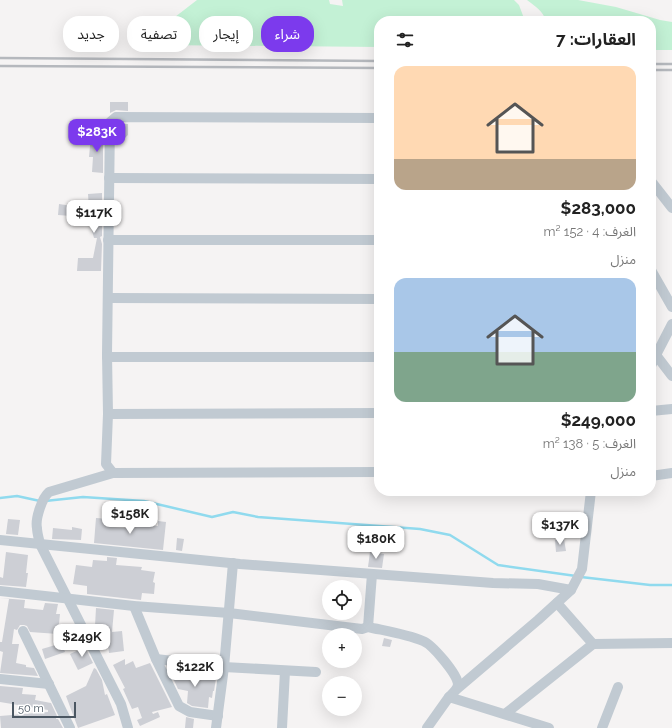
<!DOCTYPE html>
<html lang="ar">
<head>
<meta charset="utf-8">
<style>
	body { margin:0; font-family:Raleway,"Noto Sans Arabic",sans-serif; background:#f6f6f6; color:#222; direction:rtl; height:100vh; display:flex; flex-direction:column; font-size:15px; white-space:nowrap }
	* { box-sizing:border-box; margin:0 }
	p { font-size:13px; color:#767676 }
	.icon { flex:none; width:22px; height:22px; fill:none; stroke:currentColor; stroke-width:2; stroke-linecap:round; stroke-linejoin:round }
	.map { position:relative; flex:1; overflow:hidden; direction:ltr }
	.panel { position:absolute; left:374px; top:16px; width:282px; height:480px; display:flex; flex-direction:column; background:#fff; border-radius:16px; box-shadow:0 4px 16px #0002; direction:rtl }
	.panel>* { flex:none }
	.banner { position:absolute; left:12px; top:16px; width:302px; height:36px; direction:rtl; display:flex; gap:8px }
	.controls { position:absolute; left:322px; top:580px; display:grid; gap:8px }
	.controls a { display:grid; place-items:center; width:40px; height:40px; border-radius:50%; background:#fff; box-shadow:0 4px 16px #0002; font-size:20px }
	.scale { position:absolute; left:12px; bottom:10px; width:64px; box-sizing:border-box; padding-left:4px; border:2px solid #4a5661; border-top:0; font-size:11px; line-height:14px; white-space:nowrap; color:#4a5661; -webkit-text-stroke:3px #fff; paint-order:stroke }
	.price { position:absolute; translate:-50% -34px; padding:0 9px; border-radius:8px; background:#fff; color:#222; font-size:13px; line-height:26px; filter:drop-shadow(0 1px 2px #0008) }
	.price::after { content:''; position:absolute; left:50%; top:24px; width:12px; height:9px; margin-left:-6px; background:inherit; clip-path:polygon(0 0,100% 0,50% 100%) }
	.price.active { background:#7c3aed; color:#fff }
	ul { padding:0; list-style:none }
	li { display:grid; align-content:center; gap:8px; height:212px; padding:0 20px }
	li span { display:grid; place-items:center; height:124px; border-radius:12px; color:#555 }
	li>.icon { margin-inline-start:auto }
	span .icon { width:72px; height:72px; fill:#fffc; stroke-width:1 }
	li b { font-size:17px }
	h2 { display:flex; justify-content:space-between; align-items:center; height:48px; padding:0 20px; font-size:17px }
	.pill { padding:0 14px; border-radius:16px; background:#fff; box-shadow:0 4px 16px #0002; font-size:14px; line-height:36px }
	.pill.active { background:#7c3aed; color:#fff }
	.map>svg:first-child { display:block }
</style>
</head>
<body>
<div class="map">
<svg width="672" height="728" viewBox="0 0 672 728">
	<rect width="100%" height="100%" fill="#f5f3f3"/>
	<!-- green -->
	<g fill="#c3f1d5">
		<polygon points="197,0 329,0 330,4 343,6 342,0 514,0 519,5 525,21 379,21 379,47 158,45 162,27"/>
		<path d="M527,0h51l38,7 44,13 12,2v28h-21v-29h-105c-3,-10 -11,-15 -19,-21z"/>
	</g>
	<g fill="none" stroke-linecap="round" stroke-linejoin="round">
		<!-- stream -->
		<g stroke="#90daee" stroke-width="2.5">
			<polyline points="0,498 17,496 40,501"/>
			<polyline points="45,501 83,497 144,501 212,517 233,512 258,517 420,529 450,535 498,565 576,576"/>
			<polyline points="581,577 650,585 672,585"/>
		</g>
	</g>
	<!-- building -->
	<g fill="#cdcfd5">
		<polygon points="110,102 128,102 128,111 116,110 110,113"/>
		<polygon points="123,124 128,124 128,135 119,143"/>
		<polygon points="91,135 103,136 103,173 92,172 93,157 89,157"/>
		<polygon points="102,193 102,214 99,214 102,226 102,236 100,237 102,244 101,271 77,271 78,258 93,258 97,238 94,238 89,220 85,220 85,209 89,209 88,194"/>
		<polygon points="59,204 72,206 71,216 58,215"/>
		<polygon points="96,518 111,519 110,527 127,528 127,524 158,526 158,521 166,522 163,550 94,543"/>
		<polygon points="8,519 20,520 18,535 6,534"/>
		<polygon points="72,527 82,529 81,540 52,539 53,528 72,530"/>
		<polygon points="177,538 184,539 182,551 176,550"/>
		<polygon points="564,539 566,551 556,552 555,540"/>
		<polygon points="6,552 28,555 26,573 28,573 26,587 0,585 0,577 3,578"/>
		<polygon points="370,552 384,554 382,568 368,567"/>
		<polygon points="107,557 117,558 116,565 142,567 141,570 155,572 153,582 155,583 154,594 142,593 141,600 87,594 87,586 73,584 76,565 92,567 93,560 107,561"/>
		<polygon points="0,598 25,600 24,608 43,610 45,603 58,604 56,614 60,614 58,634 30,632 27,626 24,625 20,625 17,630 14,629 12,644 19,644 16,663 26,665 26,667 34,668 38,676 0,673 3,652 0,651 0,642 2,642 9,599"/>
		<polygon points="96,608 114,610 112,632 122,631 124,651 109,653 108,645 103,646 101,627 95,626"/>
		<polygon points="384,638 392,640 390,647 382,646"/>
		<polygon points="62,643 65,652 45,659 42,649"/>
		<polygon points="85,647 93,663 78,670 70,654"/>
		<polygon points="125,659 125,665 133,661 136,668 150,663 172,707 152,712 153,714 158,712 160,717 140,726 137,720 142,718 138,707 132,709 123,689 125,688 113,665"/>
		<polygon points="94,668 96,669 102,680 105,695 107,694 115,715 78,728 66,696 86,686"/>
		<polygon points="172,670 216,678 214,691 213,691 212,698 209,697 208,708 192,706 187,703 188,691 178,689 172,676"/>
		<polygon points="0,686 23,688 22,694 36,695 35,700 51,703 57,716 56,719 58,719 63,728 1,728 0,716 48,712 48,710 0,702"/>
		<polygon points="186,717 194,719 193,728 185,728"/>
	</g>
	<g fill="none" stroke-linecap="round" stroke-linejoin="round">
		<!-- minor -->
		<g stroke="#c1cad2" stroke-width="10">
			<polyline points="379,118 116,117 110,122 107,354 108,414 106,464 113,473 379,472"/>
			<polyline points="109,178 379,179"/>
			<polyline points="651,181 672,208"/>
			<polyline points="108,240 379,240"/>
			<polyline points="651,270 672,307"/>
			<polyline points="109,298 379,299"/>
			<polyline points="672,324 656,355 672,376"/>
			<polyline points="651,355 656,355 651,366"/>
			<polyline points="107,357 379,357"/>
			<polyline points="651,411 672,409"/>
			<polyline points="108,414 379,413"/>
			<path d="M113,473l-64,19c-7,6 -14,27 -12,36 0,5 2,11 3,16l81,160 7,24"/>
			<polyline points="651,476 672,473"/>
			<polyline points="0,540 240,564 493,583 538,584 571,590"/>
			<path d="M0,591l134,15 95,7 133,16 6,-2c18,4 38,7 55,14 10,4 34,33 35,43 0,5 -5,9 -9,13"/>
			<polyline points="557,603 593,644"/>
			<polyline points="134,606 156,659 179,706 190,712 218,716"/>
			<polyline points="368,627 372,574"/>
			<polyline points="23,631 70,728"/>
			<polyline points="156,659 224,667 316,672"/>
			<polyline points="0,679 49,684"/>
			<polyline points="457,689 538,620 571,590 582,569 591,491"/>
			<polyline points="505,714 593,644 672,643"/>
			<polyline points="216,728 224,667 233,563"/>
			<polyline points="282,728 285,671"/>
			<polyline points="427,728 449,697 549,728"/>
			<polyline points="602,728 618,687"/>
		</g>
		<!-- rail -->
		<g stroke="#b5b8bd" stroke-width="2.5">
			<polyline points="0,58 379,61"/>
			<polyline points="651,64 672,64"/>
			<polyline points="0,66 379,68"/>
			<polyline points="651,70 672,70"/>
		</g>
	</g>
</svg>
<div class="controls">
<a><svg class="icon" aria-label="locate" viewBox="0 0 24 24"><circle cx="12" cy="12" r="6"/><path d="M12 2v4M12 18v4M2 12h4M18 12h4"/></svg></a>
<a>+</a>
<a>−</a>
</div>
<div class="scale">50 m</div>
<b class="price active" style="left:97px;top:153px">$283K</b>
<b class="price" style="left:94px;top:234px">$117K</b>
<b class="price" style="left:130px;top:535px">$158K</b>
<b class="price" style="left:560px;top:546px">$137K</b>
<b class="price" style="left:376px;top:560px">$180K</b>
<b class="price" style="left:82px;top:658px">$249K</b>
<b class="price" style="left:195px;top:688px">$122K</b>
<div class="banner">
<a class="pill active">شراء</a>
<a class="pill">إيجار</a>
<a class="pill">تصفية</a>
<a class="pill">جديد</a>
</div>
<section class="panel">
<h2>العقارات: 7<svg class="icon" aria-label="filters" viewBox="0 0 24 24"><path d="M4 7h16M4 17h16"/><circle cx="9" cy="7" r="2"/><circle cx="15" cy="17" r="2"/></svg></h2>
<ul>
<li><span style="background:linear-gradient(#ffd9b3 75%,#b9a48a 0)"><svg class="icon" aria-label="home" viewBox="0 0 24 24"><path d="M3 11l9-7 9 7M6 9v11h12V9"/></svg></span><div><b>$283,000</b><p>الغرف: 4 · 152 m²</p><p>منزل</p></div></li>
<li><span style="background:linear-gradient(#a9c7e8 60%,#7fa58c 0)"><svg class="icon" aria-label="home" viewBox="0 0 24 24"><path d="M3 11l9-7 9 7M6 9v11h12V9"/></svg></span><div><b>$249,000</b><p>الغرف: 5 · 138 m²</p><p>منزل</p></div></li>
</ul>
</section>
</div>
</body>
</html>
